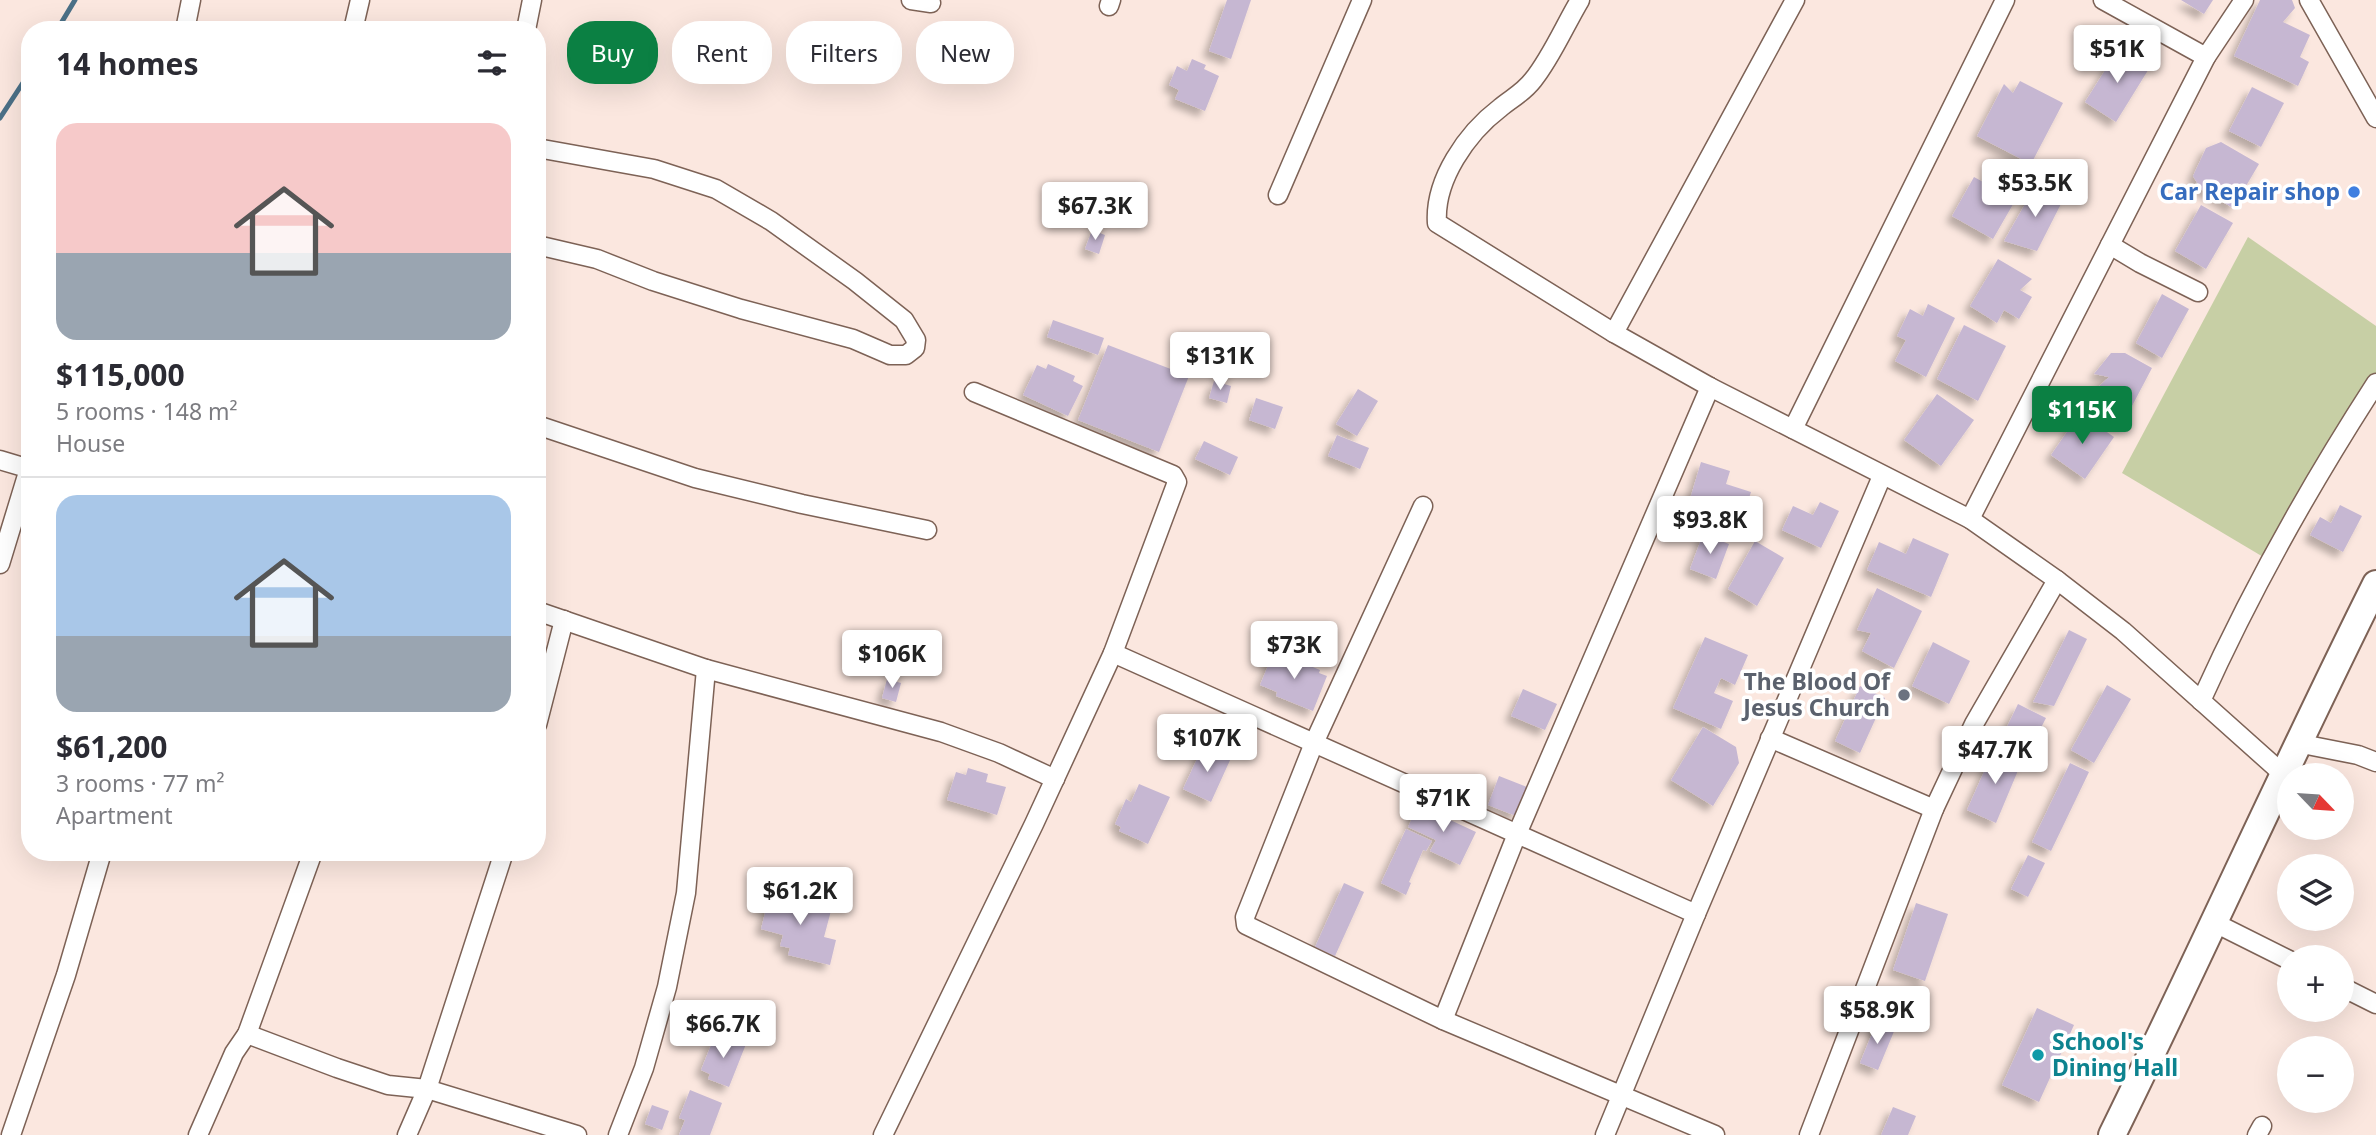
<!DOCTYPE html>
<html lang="en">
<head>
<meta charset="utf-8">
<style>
	body { margin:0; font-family:"Noto Sans",sans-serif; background:#f2f2f3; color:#2b2b33; height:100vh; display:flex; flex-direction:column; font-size:26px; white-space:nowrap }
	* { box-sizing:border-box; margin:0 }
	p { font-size:23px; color:#7c7c81 }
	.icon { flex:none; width:38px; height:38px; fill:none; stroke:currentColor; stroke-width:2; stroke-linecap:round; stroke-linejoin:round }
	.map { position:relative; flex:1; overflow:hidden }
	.side { position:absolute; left:21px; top:21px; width:525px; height:840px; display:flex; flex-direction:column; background:#fff; border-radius:28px; box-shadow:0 7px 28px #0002 }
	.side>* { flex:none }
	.hud { position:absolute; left:567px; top:21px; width:665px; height:63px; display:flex; gap:14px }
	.needle { width:46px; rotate:115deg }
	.buttons { position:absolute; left:2277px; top:763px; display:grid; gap:14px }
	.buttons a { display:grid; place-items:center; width:77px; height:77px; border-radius:50%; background:#fff; box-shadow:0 7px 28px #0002; font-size:35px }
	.price { position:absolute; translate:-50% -60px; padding:0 16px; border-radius:7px; background:#fff; color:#222; font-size:23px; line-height:46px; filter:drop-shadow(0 2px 4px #0008) }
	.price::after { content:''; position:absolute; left:50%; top:42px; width:21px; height:16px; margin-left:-10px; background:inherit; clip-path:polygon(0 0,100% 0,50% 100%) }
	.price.on { background:#0b8043; color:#fff }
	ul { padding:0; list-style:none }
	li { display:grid; align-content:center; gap:14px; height:371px; padding:0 35px }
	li+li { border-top:2px solid #e1e1e2 }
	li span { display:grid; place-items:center; height:217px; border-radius:21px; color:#555 }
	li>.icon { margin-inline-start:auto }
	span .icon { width:126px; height:126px; fill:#fffc; stroke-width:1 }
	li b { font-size:30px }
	h2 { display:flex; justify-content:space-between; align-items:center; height:84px; padding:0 35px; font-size:30px }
	.chip { padding:0 24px; border-radius:28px; background:#fff; box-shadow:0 7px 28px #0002; font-size:24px; line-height:63px }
	.chip.on { background:#0b8043; color:#fff }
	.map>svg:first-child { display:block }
</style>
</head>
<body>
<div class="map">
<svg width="2376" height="1135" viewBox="0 0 2376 1135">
	<defs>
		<filter id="shadow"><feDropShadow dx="-6" dy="6" stdDeviation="3.5" flood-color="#0004"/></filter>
	</defs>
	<rect width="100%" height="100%" fill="#fbe7df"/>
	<!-- green -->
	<polygon fill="#c7cfa5" points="2248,237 2376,326 2376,385 2270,561 2122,473"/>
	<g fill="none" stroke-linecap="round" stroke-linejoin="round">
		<!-- stream -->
		<g stroke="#4b7087" stroke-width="5">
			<polyline points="57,30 75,0"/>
			<polyline points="0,118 30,72"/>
		</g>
	</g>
	<!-- building -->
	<g fill="#c6b7d2" filter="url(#shadow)">
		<polygon points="1227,0 1251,0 1231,59 1209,51"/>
		<polygon points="2181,0 2213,0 2204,14"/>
		<polygon points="2260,0 2292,0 2295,8 2283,22 2310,35 2300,57 2309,62 2298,86 2234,56"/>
		<polygon points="2119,48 2150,67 2116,122 2085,102"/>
		<polygon points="1192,59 1206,65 1204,69 1219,76 1205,111 1175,99 1179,90 1169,85 1177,66 1187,71"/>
		<polygon points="2020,81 2063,103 2031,164 1977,136 2004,84 2013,93"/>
		<polygon points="2252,87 2284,103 2261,147 2229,131"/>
		<polygon points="2221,142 2259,164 2233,208 2201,189 2193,176 2206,148"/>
		<polygon points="1997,163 2027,180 1993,239 1952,216 1974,177 1985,183"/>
		<polygon points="2037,183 2064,198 2037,251 2004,241"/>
		<polygon points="1119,195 1134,201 1127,218 1112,212"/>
		<polygon points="2201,205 2233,223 2206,269 2175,251"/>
		<polygon points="1092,230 1105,235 1099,254 1085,249"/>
		<polygon points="1998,259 2032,279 2020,290 2032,297 2019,319 2004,310 1997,323 1970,306"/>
		<polygon points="2162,294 2189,309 2162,358 2136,343"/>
		<polygon points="1928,304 1955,318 1926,377 1895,361 1906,340 1897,336 1910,309 1923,316"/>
		<polygon points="1053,320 1104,338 1098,355 1047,337"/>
		<polygon points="1964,325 2006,346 1978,401 1937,379"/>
		<polygon points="1108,345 1189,376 1159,452 1078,420"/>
		<polygon points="2111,353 2125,353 2152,368 2122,425 2081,403 2109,377 2094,374"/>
		<polygon points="1048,364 1075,376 1073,381 1083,386 1068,416 1023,395 1037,365 1046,369"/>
		<polygon points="1214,381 1231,386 1227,403 1209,398"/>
		<polygon points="1358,389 1378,401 1357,436 1336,424"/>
		<polygon points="1937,394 1974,420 1941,466 1904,440"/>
		<polygon points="1256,398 1283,407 1275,429 1249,420"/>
		<polygon points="2080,413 2114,437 2085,479 2051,455"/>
		<polygon points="1337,435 1369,448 1360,469 1328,456"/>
		<polygon points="1204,441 1238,457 1230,475 1195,459"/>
		<polygon points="1701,462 1730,471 1726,484 1751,492 1740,526 1687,509"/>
		<polygon points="1820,502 1839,511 1821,548 1782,530 1793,506 1813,515"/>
		<polygon points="2340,505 2362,516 2343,552 2310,535 2320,517 2331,523"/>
		<polygon points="1703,534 1729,544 1716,579 1690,569"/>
		<polygon points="1913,538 1949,554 1931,597 1867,570 1879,542 1906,554"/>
		<polygon points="1755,541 1784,558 1757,606 1728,589"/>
		<polygon points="1877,588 1922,611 1894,668 1862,651 1871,633 1857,630"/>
		<polygon points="2069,630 2087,639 2054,706 2033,702"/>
		<polygon points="1705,637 1748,655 1735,685 1721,678 1714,693 1733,701 1721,729 1673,708"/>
		<polygon points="1933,642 1970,661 1949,704 1912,686"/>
		<polygon points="1274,651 1320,670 1319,673 1327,676 1313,711 1276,696 1277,692 1260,685"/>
		<polygon points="887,679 901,683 896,702 882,698"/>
		<polygon points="2107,685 2131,699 2094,763 2071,750"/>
		<polygon points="1860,686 1885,698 1860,753 1835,741"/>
		<polygon points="1523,689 1557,704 1545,730 1511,716"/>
		<polygon points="2018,704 2046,718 2029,751 2002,737"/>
		<polygon points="1703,727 1736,747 1739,763 1713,806 1671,780"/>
		<polygon points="1203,746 1231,758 1211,802 1183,789"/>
		<polygon points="1994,749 2022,761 1996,823 1967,810"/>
		<polygon points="2070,763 2089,772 2051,851 2032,842"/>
		<polygon points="968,768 988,774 986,782 1006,787 997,815 947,800 956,772 966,775"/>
		<polygon points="1499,776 1527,787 1516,816 1488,805"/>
		<polygon points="1139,784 1170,797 1148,844 1119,831 1121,827 1115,824 1126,799 1131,802"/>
		<polygon points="1418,805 1476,832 1460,865 1430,851 1436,840 1408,827"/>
		<polygon points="1406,829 1432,841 1426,851 1423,850 1409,882 1411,883 1406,895 1381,883"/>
		<polygon points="2028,855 2045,863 2028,897 2011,889"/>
		<polygon points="814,868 852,878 845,904 807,893"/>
		<polygon points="1344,883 1364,892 1335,956 1315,947"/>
		<polygon points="770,893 832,907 824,937 836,940 830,965 788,955 790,948 780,946 783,935 761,929"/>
		<polygon points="1916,903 1948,914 1925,981 1893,970"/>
		<polygon points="2037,1008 2074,1025 2039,1102 2002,1085"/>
		<polygon points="1877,1021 1895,1029 1878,1070 1860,1063"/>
		<polygon points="725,1036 746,1044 729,1087 708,1079 710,1074 701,1070 713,1040 722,1044"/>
		<polygon points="690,1090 722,1103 710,1135 679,1135 685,1120 679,1118"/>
		<polygon points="652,1105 669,1111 662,1130 645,1124"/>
		<polygon points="1893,1107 1916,1116 1908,1135 1881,1135"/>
	</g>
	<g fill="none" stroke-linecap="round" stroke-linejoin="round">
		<!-- street casing -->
		<g stroke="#7d6256" stroke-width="21">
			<g id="street">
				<polyline points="911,0 931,3"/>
				<path d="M1580,0c-15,25 -29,58 -47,80 -10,13 -21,18 -33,28 -33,25 -66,72 -63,115l177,110 96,54 260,132 87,61 66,51 160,143"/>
				<polyline points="2103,0 2206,57"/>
				<polyline points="2309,0 2376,118"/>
				<polyline points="1109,6 1111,0"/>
				<polyline points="185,30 191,0"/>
				<polyline points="353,30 360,0"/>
				<polyline points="526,30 532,0"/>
				<polyline points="537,148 654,169 716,189 771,221 855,281 904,320 916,340 915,348 906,355 890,355 853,339 741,309 653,281 597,259 537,245"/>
				<polyline points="1278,195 1362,0"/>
				<polyline points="2110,245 2140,263 2198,292"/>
				<polyline points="1614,333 1795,0"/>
				<polyline points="537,425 695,478 802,504 927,530"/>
				<polyline points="1793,429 2005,0"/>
				<polyline points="0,460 30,469"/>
				<polyline points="1423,506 1314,743 1245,917 1246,925 1443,1020 1715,1135"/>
				<polyline points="1970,519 2206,57 2244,0"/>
				<polyline points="0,564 29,469"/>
				<polyline points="537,611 706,669 941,732 999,753 1055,779"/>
				<polyline points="1113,653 1696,914"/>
				<path d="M2201,701c50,-111 109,-216 175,-318"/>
				<polyline points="537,725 564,620"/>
				<polyline points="1770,738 1934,809"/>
				<polyline points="2297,743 2358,755 2376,762"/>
				<polyline points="2215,923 2289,960"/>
				<polyline points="2342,987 2376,1004"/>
				<polyline points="1443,1020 1517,834 1710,387"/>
				<polyline points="247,1034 337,1068 388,1085 427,1089 577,1135"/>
				<polyline points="11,1135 66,975 102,852"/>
				<polyline points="198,1135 234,1053 247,1034 313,852"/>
				<polyline points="407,1135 427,1089 504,852"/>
				<polyline points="618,1135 644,1068 667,987 686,893 706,669"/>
				<polyline points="883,1135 1034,824 1113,653 1177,482 1173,475 974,392"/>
				<polyline points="1605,1135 1696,914 1882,476"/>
				<polyline points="1809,1135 1934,809 1974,724 2057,580"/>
				<polyline points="2257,1135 2262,1126"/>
			</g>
		</g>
		<!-- primary casing -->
		<g stroke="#7d6256" stroke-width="30">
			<path id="primary" d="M2112,1135c90,-183 173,-369 264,-551"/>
		</g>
		<!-- street -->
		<use href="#street" stroke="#fff" stroke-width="18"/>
		<!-- primary -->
		<use href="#primary" stroke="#fff" stroke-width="26"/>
	</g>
	<!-- markers -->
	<circle fill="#3f7fe0" stroke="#fff" stroke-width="2.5" cx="2354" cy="192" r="7"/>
	<circle fill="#6b7280" stroke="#fff" stroke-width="2.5" cx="1904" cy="695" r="7"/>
	<circle fill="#0f9aa8" stroke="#fff" stroke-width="2.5" cx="2038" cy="1055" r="7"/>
	<g text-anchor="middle" stroke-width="7" stroke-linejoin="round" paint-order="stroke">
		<!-- shop labels -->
		<g font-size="23" font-weight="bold" fill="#366cbe" stroke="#fff" text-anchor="end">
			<text x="2340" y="200">Car Repair shop</text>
		</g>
		<!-- worship labels -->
		<g font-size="23" font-weight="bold" fill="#5b616d" stroke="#fff" text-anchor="end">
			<text x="1890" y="690">The Blood Of<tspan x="1890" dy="26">Jesus Church</tspan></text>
		</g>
		<!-- culture labels -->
		<g font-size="23" font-weight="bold" fill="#0d838f" stroke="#fff" text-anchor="start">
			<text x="2052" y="1050">School's<tspan x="2052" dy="26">Dining Hall</tspan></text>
		</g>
	</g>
</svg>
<div class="buttons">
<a><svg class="needle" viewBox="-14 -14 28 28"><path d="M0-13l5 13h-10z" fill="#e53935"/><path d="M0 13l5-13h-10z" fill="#7c7c81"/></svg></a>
<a><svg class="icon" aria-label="layers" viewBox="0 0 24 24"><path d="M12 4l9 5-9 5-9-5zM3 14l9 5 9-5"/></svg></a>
<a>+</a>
<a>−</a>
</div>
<b class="price" style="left:2117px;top:85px">$51K</b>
<b class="price" style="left:2035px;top:219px">$53.5K</b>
<b class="price" style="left:1095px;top:242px">$67.3K</b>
<b class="price" style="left:1220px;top:392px">$131K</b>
<b class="price on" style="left:2082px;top:446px">$115K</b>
<b class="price" style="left:1710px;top:556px">$93.8K</b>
<b class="price" style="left:1294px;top:681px">$73K</b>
<b class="price" style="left:892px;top:690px">$106K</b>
<b class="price" style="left:1207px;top:774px">$107K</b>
<b class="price" style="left:1995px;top:786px">$47.7K</b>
<b class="price" style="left:1443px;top:834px">$71K</b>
<b class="price" style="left:800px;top:927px">$61.2K</b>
<b class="price" style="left:1877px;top:1046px">$58.9K</b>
<b class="price" style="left:723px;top:1060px">$66.7K</b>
<div class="hud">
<a class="chip on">Buy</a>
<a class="chip">Rent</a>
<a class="chip">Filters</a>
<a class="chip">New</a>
</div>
<section class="side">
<h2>14 homes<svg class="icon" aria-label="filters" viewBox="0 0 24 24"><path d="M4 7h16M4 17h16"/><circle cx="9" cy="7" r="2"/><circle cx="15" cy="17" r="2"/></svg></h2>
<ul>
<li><span style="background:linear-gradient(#f6c9c9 60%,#9aa5b1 0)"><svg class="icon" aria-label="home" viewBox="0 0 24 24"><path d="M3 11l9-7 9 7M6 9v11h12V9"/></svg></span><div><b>$115,000</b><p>5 rooms · 148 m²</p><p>House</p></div></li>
<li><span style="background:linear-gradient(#a9c7e8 65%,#9aa5b1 0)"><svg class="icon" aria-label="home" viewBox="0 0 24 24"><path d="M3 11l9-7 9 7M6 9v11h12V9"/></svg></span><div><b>$61,200</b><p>3 rooms · 77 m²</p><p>Apartment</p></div></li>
</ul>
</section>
</div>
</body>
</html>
